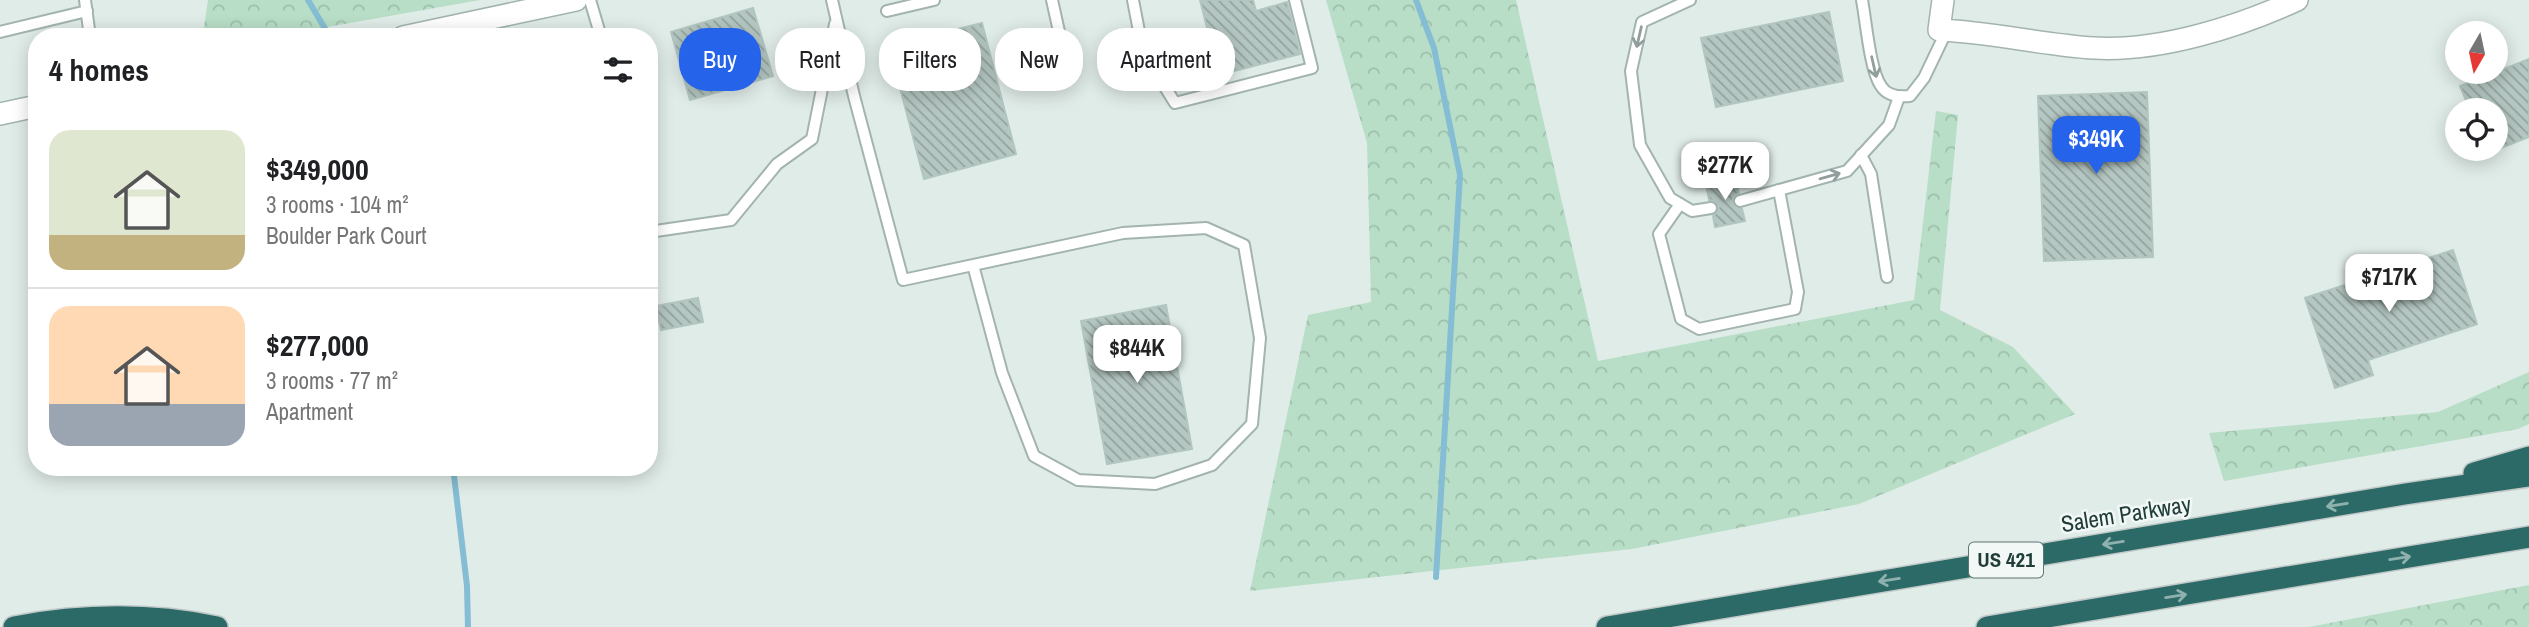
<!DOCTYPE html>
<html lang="en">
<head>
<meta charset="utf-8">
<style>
	body { margin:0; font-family:"Archivo Narrow",sans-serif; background:#f6f6f6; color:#202124; height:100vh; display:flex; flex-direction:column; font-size:26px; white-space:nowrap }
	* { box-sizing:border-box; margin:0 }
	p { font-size:23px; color:#757577 }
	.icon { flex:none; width:38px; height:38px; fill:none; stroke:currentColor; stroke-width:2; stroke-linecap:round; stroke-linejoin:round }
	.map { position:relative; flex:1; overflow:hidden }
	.details { position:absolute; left:28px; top:28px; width:630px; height:448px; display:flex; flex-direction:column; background:#fff; border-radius:28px; box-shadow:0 4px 18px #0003 }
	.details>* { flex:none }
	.guide { position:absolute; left:679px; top:28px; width:665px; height:63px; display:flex; gap:14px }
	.needle { width:46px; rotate:189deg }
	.tools { position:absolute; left:2445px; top:21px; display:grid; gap:14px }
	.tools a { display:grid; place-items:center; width:63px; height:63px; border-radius:50%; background:#fff; box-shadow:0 4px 18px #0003; font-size:35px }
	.price { position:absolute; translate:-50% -60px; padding:0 16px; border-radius:14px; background:#fff; color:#222; font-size:23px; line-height:46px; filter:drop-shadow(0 2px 4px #0008) }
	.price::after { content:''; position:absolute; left:50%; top:42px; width:21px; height:16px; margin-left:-10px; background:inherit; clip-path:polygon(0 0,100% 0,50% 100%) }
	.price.selected { background:#2563eb; color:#fff }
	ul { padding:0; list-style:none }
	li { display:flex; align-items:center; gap:21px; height:175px; padding:0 21px }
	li+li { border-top:2px solid #e0e0e0 }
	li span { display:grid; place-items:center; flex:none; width:196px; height:140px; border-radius:21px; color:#555 }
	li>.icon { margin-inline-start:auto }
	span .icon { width:84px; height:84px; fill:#fffc; stroke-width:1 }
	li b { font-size:30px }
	h2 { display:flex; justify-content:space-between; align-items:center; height:84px; padding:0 21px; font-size:30px }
	.pill { padding:0 24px; border-radius:28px; background:#fff; box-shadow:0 4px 18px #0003; font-size:24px; line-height:63px }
	.pill.selected { background:#2563eb; color:#fff }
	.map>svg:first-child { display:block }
</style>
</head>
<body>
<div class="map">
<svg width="2529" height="627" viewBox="0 0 2529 627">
	<defs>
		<pattern id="forest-crowns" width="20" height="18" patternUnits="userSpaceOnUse" patternTransform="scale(1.75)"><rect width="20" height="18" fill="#b8dec7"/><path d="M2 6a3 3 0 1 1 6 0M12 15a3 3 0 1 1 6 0" fill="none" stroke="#9ebfac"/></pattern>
		<pattern id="building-back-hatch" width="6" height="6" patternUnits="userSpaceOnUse" patternTransform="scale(1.75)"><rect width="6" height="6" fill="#b5c7c2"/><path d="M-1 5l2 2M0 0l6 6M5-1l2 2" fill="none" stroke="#93a39f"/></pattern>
	</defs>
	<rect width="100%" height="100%" fill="#e0ece8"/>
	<!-- forest -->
	<g fill="url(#forest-crowns)">
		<polygon points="208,0 480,0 271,37 212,37 203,34"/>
		<polygon points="1326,0 1516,0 1598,361 1914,300 1936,111 1958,115 1940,310 2013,347 2075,414 1859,504 1632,549 1250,591 1308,315 1371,302 1367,143"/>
		<polygon points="2529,372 2529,424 2518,429 2224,481 2209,433 2438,412"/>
		<polygon points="2529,585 2529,627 2309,627"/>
	</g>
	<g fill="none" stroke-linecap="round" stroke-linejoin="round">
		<!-- stream -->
		<g stroke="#85bdd4" stroke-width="6">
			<polyline points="308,0 330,37"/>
			<polyline points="1416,0 1434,48 1460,175 1436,577"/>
			<polyline points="453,467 467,586 468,627"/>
		</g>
	</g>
	<!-- building -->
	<g fill="url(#building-back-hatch)" stroke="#b2c6c0" stroke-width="2">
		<polygon points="1200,0 1253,0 1256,11 1287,2 1300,54 1219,75"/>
		<polygon points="753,8 773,76 690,100 671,32"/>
		<polygon points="1829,12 1843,81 1716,107 1701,38"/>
		<polygon points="982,23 1016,154 924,179 889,46"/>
		<polygon points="2529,59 2529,137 2496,150 2496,110 2470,110 2460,86"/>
		<polygon points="2147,92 2153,257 2044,261 2038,96"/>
		<polygon points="1735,178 1739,193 1734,196 1732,202 1735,207 1742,209 1745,221 1715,227 1713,216 1718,211 1719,206 1714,201 1709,200 1706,184"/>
		<polygon points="2453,250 2477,324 2368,360 2373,375 2335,388 2305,298"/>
		<polygon points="698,298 703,322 661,330 656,306"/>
		<polygon points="1166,305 1192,449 1107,464 1081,321"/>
	</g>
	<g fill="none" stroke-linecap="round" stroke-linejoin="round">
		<!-- lane casing -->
		<g stroke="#a3b4b0" stroke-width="14">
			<g id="lane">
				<polyline points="85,0 90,37"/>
				<polyline points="590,0 601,37"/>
				<polyline points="832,0 854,96 903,280 1123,233 1206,228 1244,245 1260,338 1252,424 1212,465 1155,484 1078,480 1034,456 1002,373 973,265"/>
				<polyline points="1052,0 1068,72"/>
				<polyline points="1133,0 1143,52 1175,103 1312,68 1295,0"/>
				<polyline points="1690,0 1642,22 1631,71 1640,145 1670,198 1692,211 1711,208"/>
				<path d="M1862,0c4,21 8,71 19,86 6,10 19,11 29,10l14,-18 23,-48"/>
				<polyline points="887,11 934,0"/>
				<polyline points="0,32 87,11"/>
				<polyline points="1861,155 1871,174 1887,277"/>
				<polyline points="1740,201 1847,171 1889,125 1899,97"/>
				<polyline points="1680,204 1659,234 1681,319 1699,329 1795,309 1798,292 1779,190"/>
				<polyline points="649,232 731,220 777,164 812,139 835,24"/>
			</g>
		</g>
		<!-- street casing -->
		<g stroke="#a3b4b0" stroke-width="24">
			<g id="street">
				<path d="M1943,0l-4,30c53,2 104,15 155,18 65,4 144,-21 203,-48"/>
				<polyline points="403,37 576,0"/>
				<polyline points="0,114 37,106"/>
			</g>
		</g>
		<!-- highway casing -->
		<g stroke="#c1c9c8" stroke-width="24">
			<g id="highway">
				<polyline points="2474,473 2529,457"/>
				<path d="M14,627c68,-13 136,-14 203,0"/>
				<polyline points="1607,627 2405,494 2529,476"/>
				<polyline points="1987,627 2529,537"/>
			</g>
		</g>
		<!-- lane -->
		<use href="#lane" stroke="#fff" stroke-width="10"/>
		<!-- street -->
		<use href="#street" stroke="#fff" stroke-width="21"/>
		<!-- highway -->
		<use href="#highway" stroke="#2b6a66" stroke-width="21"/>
	</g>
	<!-- one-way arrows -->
	<defs><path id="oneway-shaft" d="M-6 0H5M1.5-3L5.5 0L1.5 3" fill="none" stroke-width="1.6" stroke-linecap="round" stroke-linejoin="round" transform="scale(1.75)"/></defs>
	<g stroke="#909e9c">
		<use href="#oneway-shaft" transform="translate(1639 37) rotate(103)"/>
		<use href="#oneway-shaft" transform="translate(1874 67) rotate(77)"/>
		<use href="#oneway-shaft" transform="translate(1830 176) rotate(-16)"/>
	</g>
	<g stroke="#8eb1ae">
		<use href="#oneway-shaft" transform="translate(2337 505) rotate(171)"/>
		<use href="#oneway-shaft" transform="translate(2113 543) rotate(171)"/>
		<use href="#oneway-shaft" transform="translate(2400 558) rotate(-9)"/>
		<use href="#oneway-shaft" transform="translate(1889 580) rotate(171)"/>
		<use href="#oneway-shaft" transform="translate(2176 596) rotate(-9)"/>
	</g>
	<g text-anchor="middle" stroke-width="5" stroke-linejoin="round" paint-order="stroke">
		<!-- shield labels -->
		<rect fill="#f1f8f5" stroke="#5f7571" stroke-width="2" x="1969" y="542.5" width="74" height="35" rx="5"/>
		<g font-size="21" font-weight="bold" fill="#203d39">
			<text x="2006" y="567">US 421</text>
		</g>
		<!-- street labels -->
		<g font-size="23" fill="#203d39" stroke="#f1f8f5">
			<text transform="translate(2126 514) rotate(-9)" y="8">Salem Parkway</text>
		</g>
	</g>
</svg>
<div class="tools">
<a><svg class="needle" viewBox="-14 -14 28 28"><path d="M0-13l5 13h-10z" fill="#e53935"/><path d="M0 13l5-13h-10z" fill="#757577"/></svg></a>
<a><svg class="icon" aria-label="locate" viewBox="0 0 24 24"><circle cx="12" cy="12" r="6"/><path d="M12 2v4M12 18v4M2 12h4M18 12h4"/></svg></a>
</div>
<b class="price selected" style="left:2096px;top:176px">$349K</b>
<b class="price" style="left:1725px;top:202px">$277K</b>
<b class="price" style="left:2389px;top:314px">$717K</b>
<b class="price" style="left:1137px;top:385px">$844K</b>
<div class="guide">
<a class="pill selected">Buy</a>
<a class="pill">Rent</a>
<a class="pill">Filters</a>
<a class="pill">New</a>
<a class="pill">Apartment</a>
</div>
<section class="details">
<h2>4 homes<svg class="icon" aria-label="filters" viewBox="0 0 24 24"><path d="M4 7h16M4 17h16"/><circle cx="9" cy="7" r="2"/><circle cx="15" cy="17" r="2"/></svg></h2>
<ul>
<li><span style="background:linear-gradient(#dfe7d0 75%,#c2b280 0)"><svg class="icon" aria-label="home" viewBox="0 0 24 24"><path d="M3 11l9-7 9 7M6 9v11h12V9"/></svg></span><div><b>$349,000</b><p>3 rooms · 104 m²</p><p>Boulder Park Court</p></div></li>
<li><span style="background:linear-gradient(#ffd9b3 70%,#9aa5b1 0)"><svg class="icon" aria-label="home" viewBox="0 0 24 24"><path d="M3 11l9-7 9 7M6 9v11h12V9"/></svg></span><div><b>$277,000</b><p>3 rooms · 77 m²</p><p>Apartment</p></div></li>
</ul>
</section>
</div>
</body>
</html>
